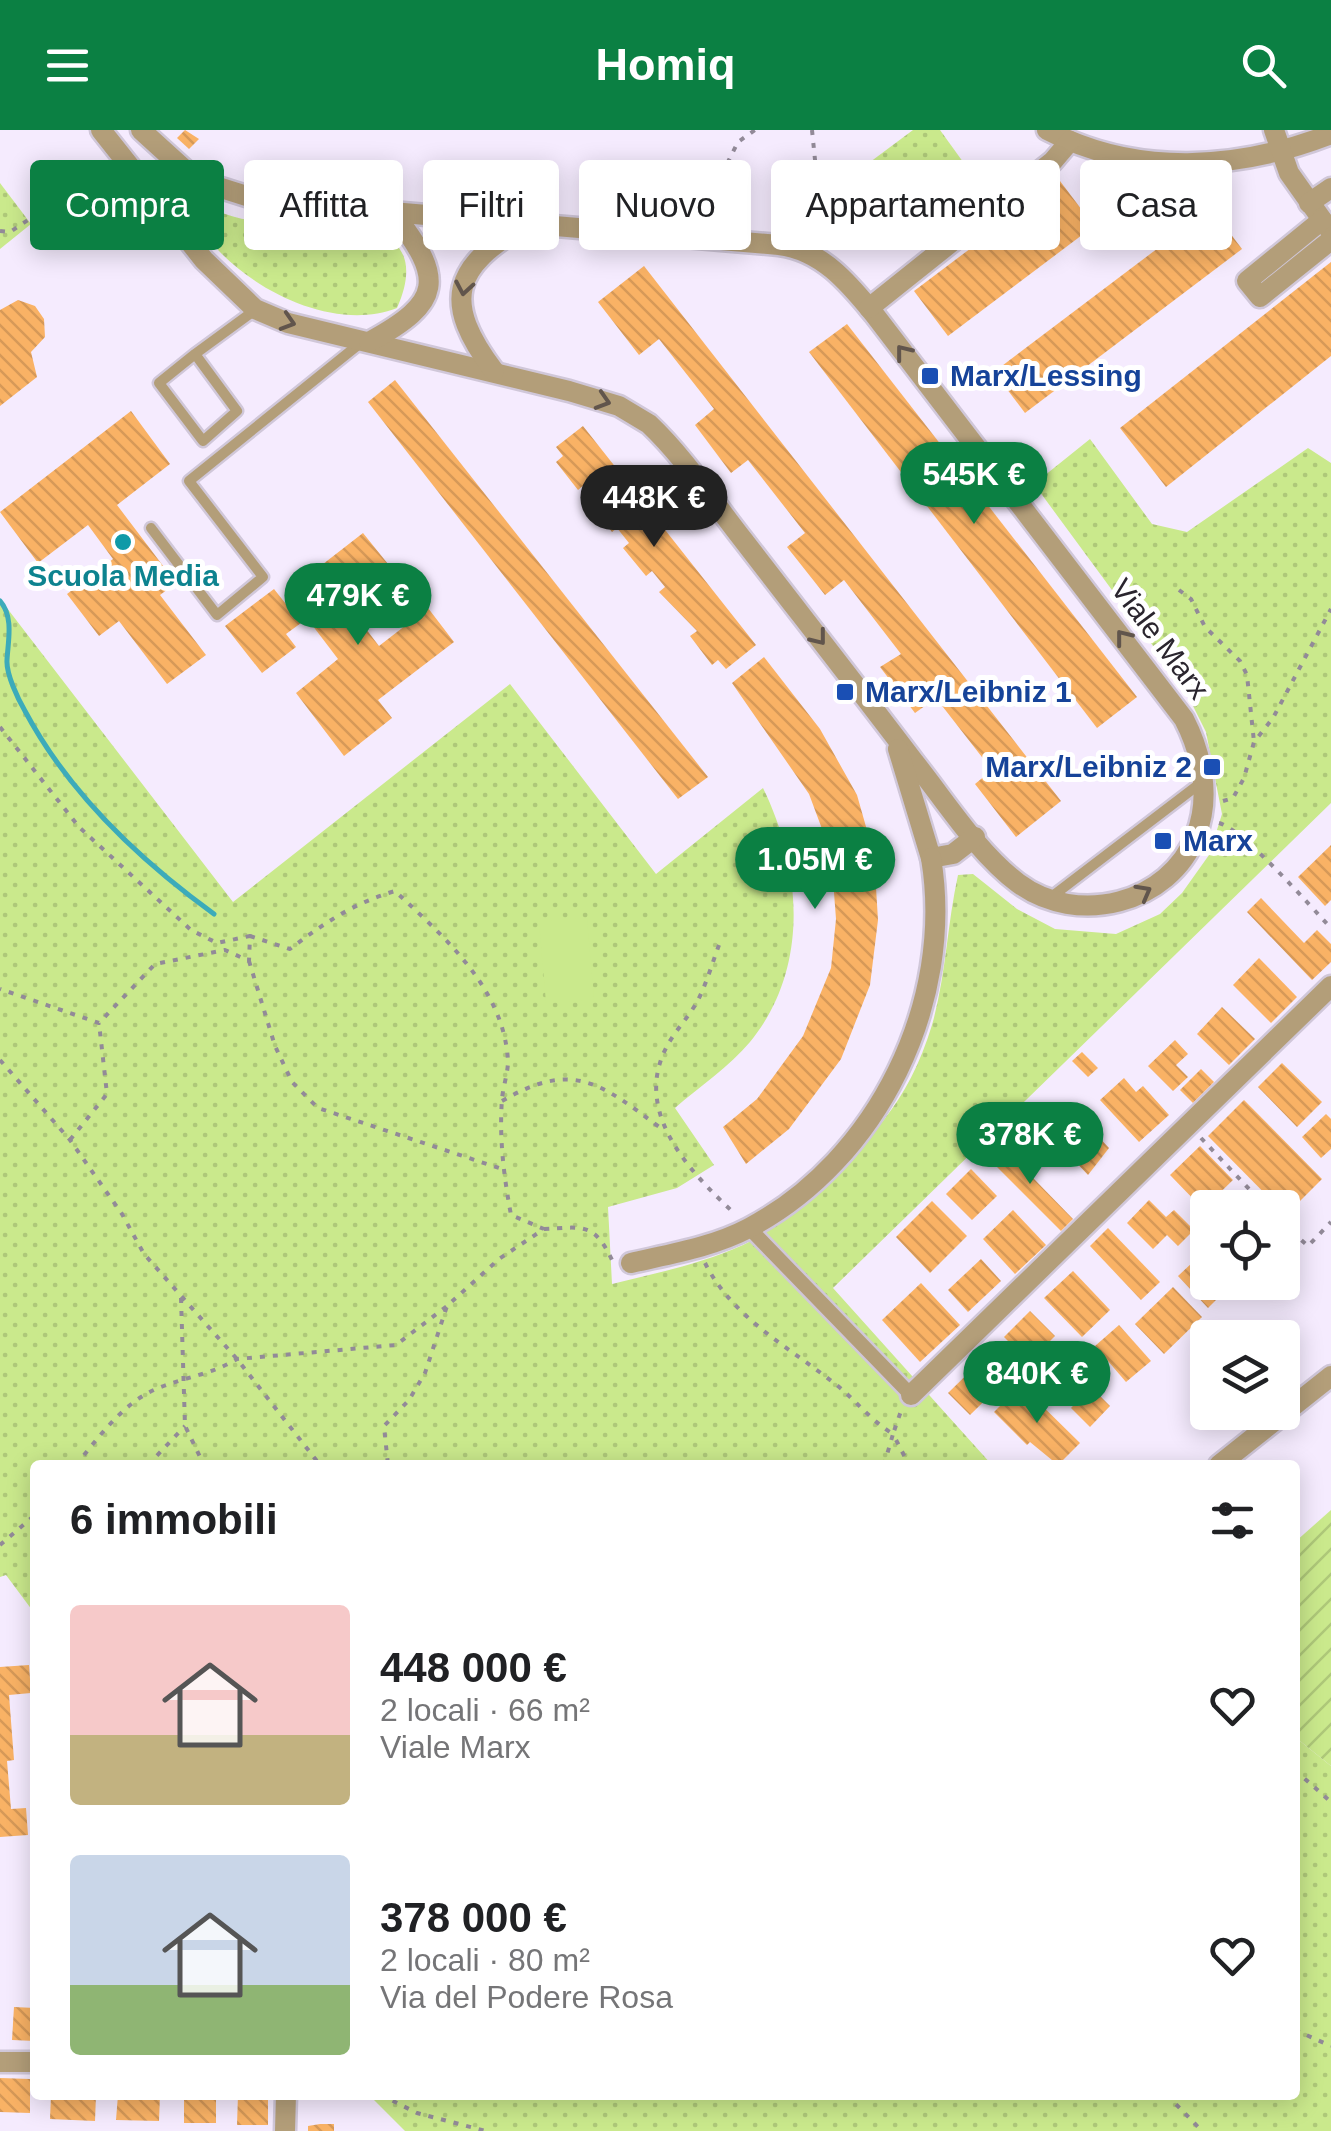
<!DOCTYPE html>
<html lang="it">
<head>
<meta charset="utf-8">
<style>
	body { margin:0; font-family:Arial,sans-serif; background:#f6f6f6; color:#202124; height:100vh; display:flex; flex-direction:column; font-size:38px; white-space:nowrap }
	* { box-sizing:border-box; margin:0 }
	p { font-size:32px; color:#757577 }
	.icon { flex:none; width:55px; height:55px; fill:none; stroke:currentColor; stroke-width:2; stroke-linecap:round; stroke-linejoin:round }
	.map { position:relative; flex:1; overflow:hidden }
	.details { position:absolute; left:30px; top:1330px; width:1270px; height:640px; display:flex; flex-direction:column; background:#fff; border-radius:10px; box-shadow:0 5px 25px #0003 }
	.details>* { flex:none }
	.guide { position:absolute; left:30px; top:30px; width:1272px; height:90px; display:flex; gap:20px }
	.controls { position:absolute; left:1190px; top:1060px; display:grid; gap:20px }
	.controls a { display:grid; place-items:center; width:110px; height:110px; border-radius:10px; background:#fff; box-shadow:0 5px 25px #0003; font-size:50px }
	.price { position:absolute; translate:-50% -85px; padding:0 22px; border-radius:35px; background:#0b8043; color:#fff; font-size:32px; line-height:65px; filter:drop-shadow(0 2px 5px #0008) }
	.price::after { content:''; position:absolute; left:50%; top:60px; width:30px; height:22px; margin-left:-15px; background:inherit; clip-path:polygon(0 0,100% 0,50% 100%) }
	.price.selected { background:#222; color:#fff }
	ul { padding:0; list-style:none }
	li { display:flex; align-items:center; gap:30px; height:250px; padding:0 40px }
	li span { display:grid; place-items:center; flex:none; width:280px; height:200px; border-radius:10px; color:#555 }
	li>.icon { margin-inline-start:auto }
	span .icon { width:120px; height:120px; fill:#fffc; stroke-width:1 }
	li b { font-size:42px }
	h2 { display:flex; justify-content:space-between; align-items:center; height:120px; padding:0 40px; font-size:42px }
	.pill { padding:0 35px; border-radius:10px; background:#fff; box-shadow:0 5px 25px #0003; font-size:35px; line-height:90px }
	.pill.selected { background:#0b8043; color:#fff }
	header { display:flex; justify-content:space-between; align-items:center; height:130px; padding:0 40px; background:#0b8043; color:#fff; font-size:45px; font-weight:600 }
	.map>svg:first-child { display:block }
</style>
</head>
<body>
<header><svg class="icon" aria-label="menu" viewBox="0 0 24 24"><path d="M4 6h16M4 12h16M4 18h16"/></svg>Homiq<svg class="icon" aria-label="search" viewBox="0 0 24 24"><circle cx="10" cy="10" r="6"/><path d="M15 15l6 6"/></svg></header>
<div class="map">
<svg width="1331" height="2001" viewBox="0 0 1331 2001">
	<defs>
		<pattern id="park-dots" width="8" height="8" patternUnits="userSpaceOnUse" patternTransform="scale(2.5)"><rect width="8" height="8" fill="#cae98c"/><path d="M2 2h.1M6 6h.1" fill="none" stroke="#aec879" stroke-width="1.8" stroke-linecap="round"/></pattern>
		<pattern id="garden-furrows" width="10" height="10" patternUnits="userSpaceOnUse" patternTransform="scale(2.5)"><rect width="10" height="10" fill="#cae98c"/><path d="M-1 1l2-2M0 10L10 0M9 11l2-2" fill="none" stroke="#aec879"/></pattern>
		<pattern id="building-back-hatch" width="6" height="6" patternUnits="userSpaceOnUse" patternTransform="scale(2.5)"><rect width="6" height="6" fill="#f9b265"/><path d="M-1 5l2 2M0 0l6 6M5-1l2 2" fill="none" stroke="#d69958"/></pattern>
	</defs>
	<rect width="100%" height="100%" fill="#f5ebfe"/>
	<!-- park -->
	<g fill="url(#park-dots)">
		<polygon points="913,0 940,0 971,43 896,101 854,44"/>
		<polygon points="0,53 31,94 0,119"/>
		<path d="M178,63c23,10 48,25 73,27 60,4 191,-14 146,88 -59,23 -136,-13 -178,-57 -15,-17 -28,-39 -41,-58z"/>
		<path d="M1090,309l62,85 35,8 121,-84 23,15v340l-498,485 159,177h-957v149l-29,-39 -6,2v-978l233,303 277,-218 146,190 107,-86c39,80 47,181 -13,254 -20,24 -51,45 -75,66l39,57 -37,23 -69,19 4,77c45,-11 89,-20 131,-39 25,-12 46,-32 66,-51 60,-52 99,-90 123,-169 14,-49 15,-100 26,-150l15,-1 44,35 38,20 61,5 44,-20 22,-21 27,-38 13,-41 -16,-82 -22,-44 -150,-204z"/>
		<polygon points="1295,1607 1331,1636 1331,2001 405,2001 369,1965 1295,1965"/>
	</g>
	<!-- garden -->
	<polygon fill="url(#garden-furrows)" points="1331,1380 1331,1636 1295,1607 1295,1412"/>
	<!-- pitch -->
	<polygon fill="#cae98c" points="587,788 594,869 546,873 539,792"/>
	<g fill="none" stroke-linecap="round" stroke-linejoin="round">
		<!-- stream -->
		<path stroke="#3cabba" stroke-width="5" d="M0,471c14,16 8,40 7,59 -1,14 11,39 18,51 43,81 116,150 189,203"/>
	</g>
	<!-- building -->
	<g fill="url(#building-back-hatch)">
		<polygon points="185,0 199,9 189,19 177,8"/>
		<polygon points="1060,51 1094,96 948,206 914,161"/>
		<polygon points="1211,78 1242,119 1025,283 994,242"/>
		<polygon points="1331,132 1331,226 1166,357 1120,298"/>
		<polygon points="644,136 1061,671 1016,707 975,654 992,640 936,568 915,583 880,537 901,524 844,450 825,465 787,417 805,403 748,330 731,343 695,295 714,279 659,209 639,225 598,172"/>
		<polygon points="18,170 35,176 44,189 45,207 31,222 37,247 0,276 0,180"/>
		<polygon points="847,194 1137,567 1097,598 809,222"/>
		<polygon points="395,250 708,647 678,669 368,272"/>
		<polygon points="131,281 170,334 117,375 176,453 160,465 206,525 167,554 119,491 99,506 67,464 113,429 88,395 38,433 0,382"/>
		<polygon points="583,296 756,515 726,539 718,530 712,535 690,506 697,501 659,462 665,457 652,441 646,446 623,418 629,413 617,398 612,402 590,374 596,370 584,355 578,360 556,332 563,326 556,317"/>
		<polygon points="363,403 388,434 343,469 379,516 428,478 454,512 378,570 392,588 344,626 296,563 338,529 287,462"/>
		<polygon points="274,459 301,493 286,504 296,517 262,543 225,496"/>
		<polygon points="764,527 820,599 857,665 874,725 878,790 870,855 841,929 789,999 746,1034 723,997 757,969 803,906 831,838 836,789 831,723 809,664 732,553"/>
		<polygon points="1331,715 1331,770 1325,776 1298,747"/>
		<polygon points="1261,768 1304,813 1317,800 1331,814 1331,832 1312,850 1247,782"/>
		<polygon points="1259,828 1297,867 1271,893 1233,855"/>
		<polygon points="1222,877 1255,909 1229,935 1197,904"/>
		<polygon points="1175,910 1188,924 1176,935 1188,947 1173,961 1148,936"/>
		<polygon points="1082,922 1098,938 1088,947 1072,931"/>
		<polygon points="1282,933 1322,972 1297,997 1258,957"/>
		<polygon points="1201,939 1214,952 1193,973 1180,960"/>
		<polygon points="1124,948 1136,962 1143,956 1169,985 1139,1012 1100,970"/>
		<polygon points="1244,970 1322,1049 1286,1085 1208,1006"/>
		<polygon points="1066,972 1109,1018 1088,1045 1039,993"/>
		<polygon points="1326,984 1331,989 1331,1019 1321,1028 1302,1007"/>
		<polygon points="1000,1014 1073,1089 1061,1101 987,1027"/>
		<polygon points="1200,1016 1233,1050 1203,1079 1170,1045"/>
		<polygon points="971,1039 997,1066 972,1090 946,1064"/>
		<polygon points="1241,1066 1252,1078 1230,1078"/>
		<polygon points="1149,1070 1166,1087 1174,1080 1194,1100 1178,1116 1167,1105 1153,1119 1127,1093"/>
		<polygon points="932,1071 967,1106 930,1143 896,1107"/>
		<polygon points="1013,1080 1046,1115 1015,1144 983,1109"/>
		<polygon points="1108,1098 1160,1152 1141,1170 1090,1116"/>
		<polygon points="1208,1118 1208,1152 1234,1152 1208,1178 1178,1146"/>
		<polygon points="981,1129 1001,1151 968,1182 948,1160"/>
		<polygon points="1073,1141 1110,1180 1082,1207 1044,1168"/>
		<polygon points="921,1153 960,1195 920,1232 882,1190"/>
		<polygon points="1173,1157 1202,1187 1164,1224 1135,1194"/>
		<polygon points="1030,1181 1055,1206 1029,1232 1004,1207"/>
		<polygon points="1119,1195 1151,1231 1126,1252 1095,1216"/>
		<polygon points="991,1221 1013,1243 970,1285 948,1263"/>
		<polygon points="1021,1255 1080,1313 1058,1335 1030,1312 1027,1315 994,1282"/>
		<polygon points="1091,1257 1110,1276 1090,1297 1071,1278"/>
		<polygon points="29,1535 31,1563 9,1565 14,1630 7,1631 11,1679 26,1678 28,1705 0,1707 0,1537"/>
		<polygon points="14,1877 35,1878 35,1911 12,1910"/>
		<polygon points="0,1948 30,1949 30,1983 0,1982"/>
		<polygon points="51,1965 96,1965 95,1991 50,1989"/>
		<polygon points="118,1965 160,1965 159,1991 116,1990"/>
		<rect x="184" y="1965" width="32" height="28"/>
		<polygon points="238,1965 268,1965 268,1995 237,1995"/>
		<polygon points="320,1994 334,1994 334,2001 308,2001 308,1996"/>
	</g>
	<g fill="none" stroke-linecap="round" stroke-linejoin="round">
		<!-- service casing -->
		<g stroke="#d0c7d9" stroke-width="15">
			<g id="service">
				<polyline points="195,224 159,253 203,311 237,281 195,224 255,180"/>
				<polyline points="151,398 217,485 263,447 189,351 363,211"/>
				<polyline points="1050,768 1202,652"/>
			</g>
		</g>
		<!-- pedestrian casing -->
		<g stroke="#d0c7d9" stroke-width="19">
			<polyline id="pedestrian" points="749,1098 911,1265"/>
		</g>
		<!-- minor casing -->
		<g stroke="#d0c7d9" stroke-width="25">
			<g id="minor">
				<path d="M101,0l103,130 51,49 33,14 281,68 50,15 30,18c36,34 64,78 95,117 57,74 115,148 171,222 31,39 63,90 103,120 59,44 152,21 178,-48 15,-38 6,-81 -12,-116l-310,-405c-26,-32 -53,-64 -95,-69l-517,-44 -66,-21 -55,-50"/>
				<path d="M1047,0c89,47 192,40 284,4"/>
				<polyline points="1274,0 1289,43 1328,98"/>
				<polyline points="1309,73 1331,58"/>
				<polyline points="1322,90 1247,151 1260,167 1331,110"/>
				<polyline points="869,178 1053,31 1070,11"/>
				<path d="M369,212c74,-40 76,-63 24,-129"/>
				<path d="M494,241c-52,-69 -42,-104 31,-146"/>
				<polyline points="898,619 931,728 953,724 975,707"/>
				<path d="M631,1133c39,-9 82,-16 118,-35 129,-68 206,-226 182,-370"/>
				<polyline points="911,1265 1331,856"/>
				<polyline points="1219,1335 1331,1246"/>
				<polyline points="0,1932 35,1932"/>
				<polyline points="285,2001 286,1965"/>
			</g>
		</g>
		<!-- path -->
		<g stroke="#928a98" stroke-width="4" stroke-dasharray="5 8" stroke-linecap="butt">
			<polyline points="812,0 823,109"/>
			<polyline points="698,91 738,12 755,0"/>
			<polyline points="0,101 10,102 37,84"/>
			<polyline points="1179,460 1191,469 1205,497 1240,531 1247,545 1254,612"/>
			<polyline points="0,597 79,697 191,800 217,813 250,806 249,831 225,820 155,834 99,893 0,859"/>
			<polyline points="1223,671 1233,668 1244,648 1254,612 1273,588 1331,479"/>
			<path d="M1219,693c25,7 90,82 112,105"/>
			<path d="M250,806l40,13c34,-26 64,-46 105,-58 49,46 109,97 113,170 0,12 -5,26 -6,38 -3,40 2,78 9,116l33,14 -45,30 -52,47 -22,67 -16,27 -25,26 4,39"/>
			<path d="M719,815c-7,19 -13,40 -22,57 -9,16 -23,30 -31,46 -33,65 24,124 68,165"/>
			<polyline points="249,831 275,916 292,952 318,978 502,1039"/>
			<polyline points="0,930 70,1010 122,1084 144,1124 237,1229 320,1335"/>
			<path d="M502,971c72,-42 99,-17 160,28"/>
			<polyline points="1201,1008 1267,1078"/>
			<polyline points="70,1010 107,964 99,893"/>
			<polyline points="1282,1093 1308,1116 1331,1092"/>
			<path d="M544,1099c39,-2 50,-7 68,31"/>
			<path d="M705,1133c28,55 82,83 129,120 21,16 36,37 59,51l8,-23"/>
			<polyline points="181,1168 185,1296 204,1335"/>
			<path d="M76,1335c22,-27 47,-62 80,-76 28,-12 55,-14 81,-30l159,-14 51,-39"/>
			<polyline points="148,1335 185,1296"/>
			<polyline points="884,1335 893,1304 909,1335"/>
			<polyline points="0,1415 35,1385"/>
			<polyline points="1295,1640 1331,1672"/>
			<polyline points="1295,1900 1331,1916"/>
			<polyline points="381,1965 417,1983 486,2001"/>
			<polyline points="1167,1965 1202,2001"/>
		</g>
		<!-- service -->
		<use href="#service" stroke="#b39e79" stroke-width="10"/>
		<!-- pedestrian -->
		<use href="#pedestrian" stroke="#b39e79" stroke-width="14"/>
		<!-- minor -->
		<use href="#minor" stroke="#b39e79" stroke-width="20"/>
	</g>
	<!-- one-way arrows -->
	<defs><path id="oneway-chevron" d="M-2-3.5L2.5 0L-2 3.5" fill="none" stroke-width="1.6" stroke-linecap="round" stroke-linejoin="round" transform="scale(2.5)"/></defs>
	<g stroke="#61554c">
		<use href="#oneway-chevron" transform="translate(464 158) rotate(100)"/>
		<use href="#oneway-chevron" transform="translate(288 192) rotate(17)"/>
		<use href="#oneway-chevron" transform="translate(903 222) rotate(-128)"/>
		<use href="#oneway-chevron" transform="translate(603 271) rotate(17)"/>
		<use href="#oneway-chevron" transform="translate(1123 507) rotate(-128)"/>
		<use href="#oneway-chevron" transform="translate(819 508) rotate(52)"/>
		<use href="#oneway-chevron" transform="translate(1144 762) rotate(-29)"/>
	</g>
	<!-- markers -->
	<g fill="#1a4fb4" stroke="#fff" stroke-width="4">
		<rect x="920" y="236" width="20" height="20" rx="5"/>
		<rect x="835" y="552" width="20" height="20" rx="5"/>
		<rect x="1202" y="627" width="20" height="20" rx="5"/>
		<rect x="1153" y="701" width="20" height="20" rx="5"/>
	</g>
	<circle fill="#0f9aa8" stroke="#fff" stroke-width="4" cx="123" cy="412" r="10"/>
	<g text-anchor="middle" stroke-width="10" stroke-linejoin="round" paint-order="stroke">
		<!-- transit labels -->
		<g font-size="30" font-weight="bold" fill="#164399" stroke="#fff" text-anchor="start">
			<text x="950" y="256">Marx/Lessing</text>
			<text x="865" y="572">Marx/Leibniz 1</text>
			<text x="1192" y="647" text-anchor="end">Marx/Leibniz 2</text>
			<text x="1183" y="721">Marx</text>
		</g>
		<!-- culture labels -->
		<g font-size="30" font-weight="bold" fill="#0d838f" stroke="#fff">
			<text x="123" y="456">Scuola Media</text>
		</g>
		<!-- street labels -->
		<g font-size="30" fill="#2a252e" stroke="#fff">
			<text transform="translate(1160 509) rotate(53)" y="10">Viale Marx</text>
		</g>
	</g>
</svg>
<div class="controls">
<a><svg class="icon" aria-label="locate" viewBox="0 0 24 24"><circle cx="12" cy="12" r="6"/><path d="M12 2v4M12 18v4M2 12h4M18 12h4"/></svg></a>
<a><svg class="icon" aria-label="layers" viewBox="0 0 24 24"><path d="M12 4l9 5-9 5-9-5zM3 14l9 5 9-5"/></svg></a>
</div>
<b class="price" style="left:974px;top:397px">545K €</b>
<b class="price selected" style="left:654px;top:420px">448K €</b>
<b class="price" style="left:358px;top:518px">479K €</b>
<b class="price" style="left:815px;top:782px">1.05M €</b>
<b class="price" style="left:1030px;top:1057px">378K €</b>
<b class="price" style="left:1037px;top:1296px">840K €</b>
<div class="guide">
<a class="pill selected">Compra</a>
<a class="pill">Affitta</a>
<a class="pill">Filtri</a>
<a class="pill">Nuovo</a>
<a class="pill">Appartamento</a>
<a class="pill">Casa</a>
</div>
<section class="details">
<h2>6 immobili<svg class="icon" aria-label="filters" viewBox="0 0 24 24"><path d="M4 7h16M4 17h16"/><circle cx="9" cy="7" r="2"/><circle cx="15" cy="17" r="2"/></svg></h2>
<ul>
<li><span style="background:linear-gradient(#f6c9c9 65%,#c2b280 0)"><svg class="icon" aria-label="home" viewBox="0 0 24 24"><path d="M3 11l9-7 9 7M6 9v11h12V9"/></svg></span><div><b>448 000 €</b><p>2 locali · 66 m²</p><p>Viale Marx</p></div><svg class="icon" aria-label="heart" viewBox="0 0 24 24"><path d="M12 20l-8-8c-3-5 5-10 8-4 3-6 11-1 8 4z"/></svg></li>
<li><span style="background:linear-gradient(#c9d6e8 65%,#8fb573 0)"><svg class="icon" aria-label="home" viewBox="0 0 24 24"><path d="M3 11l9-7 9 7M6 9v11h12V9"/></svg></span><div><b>378 000 €</b><p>2 locali · 80 m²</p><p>Via del Podere Rosa</p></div><svg class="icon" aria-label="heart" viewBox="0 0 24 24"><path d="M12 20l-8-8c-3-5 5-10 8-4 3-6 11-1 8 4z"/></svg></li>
</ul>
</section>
</div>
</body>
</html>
